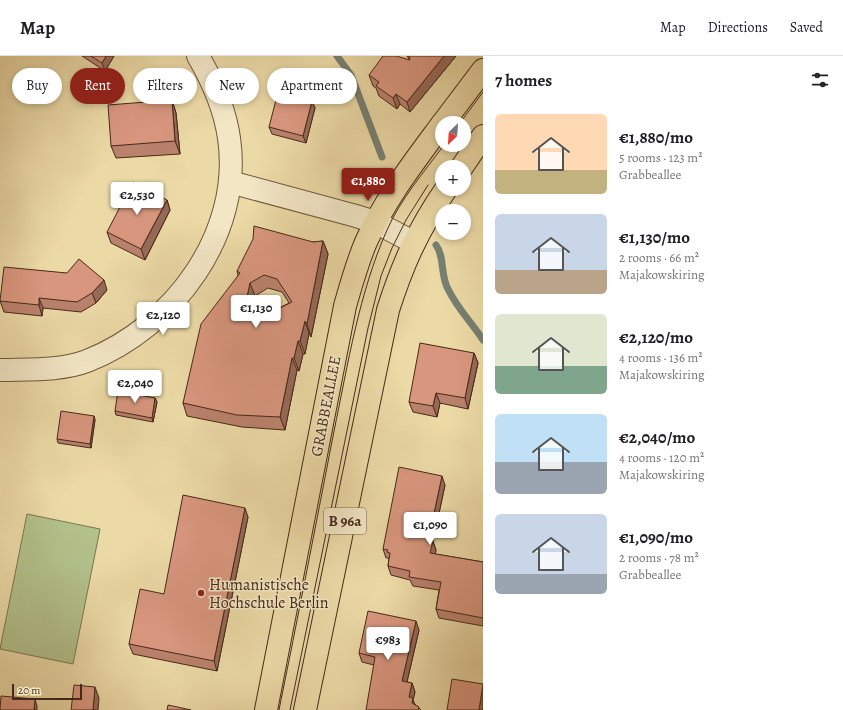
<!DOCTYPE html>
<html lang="en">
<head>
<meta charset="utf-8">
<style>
	body { margin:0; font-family:Alegreya,serif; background:#f6f6f6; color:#202124; height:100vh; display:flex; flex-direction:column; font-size:15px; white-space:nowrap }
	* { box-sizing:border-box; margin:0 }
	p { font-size:13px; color:#757577 }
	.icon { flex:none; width:22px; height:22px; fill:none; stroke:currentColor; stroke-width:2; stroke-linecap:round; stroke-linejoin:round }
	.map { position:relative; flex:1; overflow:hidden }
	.details { display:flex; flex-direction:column; background:#fff; width:360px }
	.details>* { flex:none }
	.top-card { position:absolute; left:12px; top:12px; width:380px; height:36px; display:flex; gap:8px }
	.needle { width:26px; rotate:205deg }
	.controls { position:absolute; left:435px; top:60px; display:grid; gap:8px }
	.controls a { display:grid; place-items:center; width:36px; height:36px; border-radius:50%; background:#fff; box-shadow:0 2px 6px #0003; font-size:20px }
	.scale { position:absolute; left:12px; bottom:10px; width:70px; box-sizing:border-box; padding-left:4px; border:2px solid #462a19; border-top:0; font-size:11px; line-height:14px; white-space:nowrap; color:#462a19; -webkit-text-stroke:3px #f2e6c5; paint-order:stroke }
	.price { position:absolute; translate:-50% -34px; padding:0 9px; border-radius:4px; background:#fff; color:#222; font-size:13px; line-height:26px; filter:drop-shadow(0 1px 2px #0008) }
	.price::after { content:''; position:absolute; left:50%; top:24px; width:12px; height:9px; margin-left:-6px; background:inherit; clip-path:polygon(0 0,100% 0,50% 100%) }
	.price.on { background:#8f2418; color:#fff }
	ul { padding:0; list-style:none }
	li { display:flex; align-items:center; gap:12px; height:100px; padding:0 12px }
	li span { display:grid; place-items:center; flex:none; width:112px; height:80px; border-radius:6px; color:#555 }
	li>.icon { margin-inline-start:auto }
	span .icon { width:48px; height:48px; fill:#fffc; stroke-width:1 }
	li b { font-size:17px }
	h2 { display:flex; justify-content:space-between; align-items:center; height:48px; padding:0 12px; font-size:17px }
	.pill { padding:0 14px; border-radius:18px; background:#fff; box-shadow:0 2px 6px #0003; font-size:14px; line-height:36px }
	.pill.on { background:#8f2418; color:#fff }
	header { display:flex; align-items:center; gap:24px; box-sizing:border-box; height:56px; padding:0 20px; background:#fff; border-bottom:1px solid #e0e0e0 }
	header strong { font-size:19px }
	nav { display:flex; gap:22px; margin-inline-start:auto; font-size:14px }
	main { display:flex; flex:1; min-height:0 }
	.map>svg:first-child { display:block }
</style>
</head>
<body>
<header>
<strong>Map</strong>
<nav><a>Map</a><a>Directions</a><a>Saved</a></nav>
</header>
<main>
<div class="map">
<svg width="483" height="654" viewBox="0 0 483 654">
	<rect width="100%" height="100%" fill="#ebd9a6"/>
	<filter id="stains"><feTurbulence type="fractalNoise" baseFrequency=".005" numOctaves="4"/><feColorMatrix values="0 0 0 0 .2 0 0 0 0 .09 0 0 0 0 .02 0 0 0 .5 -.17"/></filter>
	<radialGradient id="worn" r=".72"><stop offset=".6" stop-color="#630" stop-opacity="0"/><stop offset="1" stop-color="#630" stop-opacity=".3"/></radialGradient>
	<!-- pitch -->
	<polygon fill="#b2c08a" stroke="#7c7552" points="27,458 100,473 73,608 0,593"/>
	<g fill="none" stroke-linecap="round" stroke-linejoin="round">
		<!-- stream -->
		<g stroke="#778071" stroke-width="7">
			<polyline points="337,0 351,19 382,101"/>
			<path d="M436,189c9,12 4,30 12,44 9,19 24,34 35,51"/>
		</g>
		<!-- minor casing -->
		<g stroke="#6f563c" stroke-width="24">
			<g id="minor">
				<polyline points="230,126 356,160 375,166 413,186"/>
				<path d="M0,314c28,-1 61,1 87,-9 87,-34 156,-128 142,-223 -4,-28 -17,-58 -31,-82"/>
			</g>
		</g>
		<!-- primary casing -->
		<g stroke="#462a19" stroke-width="24">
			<g id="primary">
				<polyline points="443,67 483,14"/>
				<polyline points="462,111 483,80"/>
				<path d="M266,654l79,-404c6,-21 12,-43 21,-64 19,-43 48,-80 76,-118"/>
				<path d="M305,654l83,-400c15,-47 30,-80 58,-121"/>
			</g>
		</g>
		<!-- minor -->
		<use href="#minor" stroke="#f2e6c5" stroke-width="22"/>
		<!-- primary -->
		<use href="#primary" stroke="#ebd9a6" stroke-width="22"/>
		<!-- tram -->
		<g stroke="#462a19" stroke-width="1">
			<polyline points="460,67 483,36"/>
			<path d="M279,654c19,-93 37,-186 55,-279 14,-67 25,-138 53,-201 13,-30 37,-58 57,-85"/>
			<polyline points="290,654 368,272 381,220 392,192 406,164 428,129"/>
		</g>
	</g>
	<!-- wall -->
	<g fill="#ba816c" stroke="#462a19" fill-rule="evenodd">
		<polygon points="82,0 114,0 105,15"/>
		<polygon points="407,0 456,0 410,56 400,48 397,53 379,40 376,32 373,30 369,19 409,3"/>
		<polygon points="172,44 176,57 180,98 116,102 111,90"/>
		<polygon points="312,45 315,52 306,87 272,78 269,71"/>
		<polygon points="167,144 170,154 145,204 111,187 107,176"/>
		<path d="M323,185l5,13 -17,83 -2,-4 -4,21h-2l-4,17 -2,-1 -12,60 -43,-3 -55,-11 -4,-13 55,-128 -1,-4 76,-29zM268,232l14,4 7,11 -31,16 -6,-12 3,-11z"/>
		<polygon points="107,234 96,247 81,256 43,252 42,260 4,256 0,245"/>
		<polygon points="474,297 478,307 468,353 440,347 437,361 413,356 409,346"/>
		<polygon points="155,342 157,346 153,366 116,359 115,355"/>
		<polygon points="94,360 95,364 91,392 58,387 57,383"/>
		<polygon points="445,429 433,485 436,494 435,498 483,506 483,570 439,562 436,553 439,534 413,530 410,524 391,519 388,510 389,502 386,502 383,493"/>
		<polygon points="248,461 217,615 133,598 129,588 164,538"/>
		<polygon points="419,574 407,626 412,627 415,636 413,644 415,649 421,654 374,609 362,606 359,597"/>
	</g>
	<!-- shaded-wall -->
	<g fill="#976958" stroke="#462a19">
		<polygon points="106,0 114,0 105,15 102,7"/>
		<polygon points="444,0 456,0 410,56 407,46"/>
		<polygon points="396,38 400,48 397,53 393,42"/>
		<polygon points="172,44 176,57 180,98 175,85"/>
		<polygon points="312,45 315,52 306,87 303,80"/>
		<polygon points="167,144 170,154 145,204 141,193"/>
		<polygon points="323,185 328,198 311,281 307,268"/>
		<polygon points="104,224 107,234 96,247 92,237"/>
		<polygon points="250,227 255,240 251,254 247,241"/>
		<polygon points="39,242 43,252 42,260 39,249"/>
		<polygon points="305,265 309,277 305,298 300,285"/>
		<polygon points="298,285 303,298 299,315 294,302"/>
		<polygon points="474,297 478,307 468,353 465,342"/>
		<polygon points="292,302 297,314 285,374 280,361"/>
		<polygon points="436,337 440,347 437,361 433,350"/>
		<polygon points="155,342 157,346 153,366 152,362"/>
		<polygon points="94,360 95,364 91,392 90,388"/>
		<polygon points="442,420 445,429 433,486 436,494 434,506 430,497 429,484 430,476"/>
		<polygon points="245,452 248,461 217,615 214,605"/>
		<polygon points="416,565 419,574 405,634 402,625"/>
		<polygon points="412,627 415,636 413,644 416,651 415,654 409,641"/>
		<polygon points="483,628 483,654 479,654"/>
		<polygon points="95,631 99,642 98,654 93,654"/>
		<polygon points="35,643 37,650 37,654 34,654"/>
	</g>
	<!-- building -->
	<g fill="#d8967e" stroke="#462a19" fill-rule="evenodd">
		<polygon points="91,0 106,0 102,7"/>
		<polygon points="383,0 396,0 410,4 409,0 444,0 407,46 396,38 393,42 376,30 379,26 369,19"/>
		<polygon points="278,36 312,45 303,80 269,71"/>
		<polygon points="172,44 175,85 111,90 108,49"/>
		<polygon points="133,126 167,144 141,193 107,176"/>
		<path d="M254,170l59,16 10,-1 -16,83 -2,-3 -5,20h-2l-4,17h-2l-12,59 -43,-2 -54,-12 18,-79 39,-51 -3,-2 16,-32zM264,219l13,4 15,23 -34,17 -11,-22 3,-14z"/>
		<polygon points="79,203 104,224 92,237 77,246 39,242 39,249 0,245 4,211 67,217"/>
		<polygon points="420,287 474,297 465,342 436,337 433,350 409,346"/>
		<polygon points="118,335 155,342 152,362 115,355"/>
		<polygon points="61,355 94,360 90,388 57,383"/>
		<polygon points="399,411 442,420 430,476 429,484 433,485 430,497 483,506 483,562 436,553 441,526 409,521 410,515 388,510 390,497 387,496 388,494 383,493"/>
		<polygon points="183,439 245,452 214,605 129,588 140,533 164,538"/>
		<polygon points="368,555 416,565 402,625 412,627 409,641 413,642 412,647 419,651 418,654 366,654 375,601 359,597"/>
		<polygon points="452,623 483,628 479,654 447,654"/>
		<polygon points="74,629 95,631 93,654 71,654"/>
		<polygon points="1,640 35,643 34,654 0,654"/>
		<polygon points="168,649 191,654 167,654"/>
	</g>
	<!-- markers -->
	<circle fill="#8f2418" stroke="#f2e6c5" stroke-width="1.5" cx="201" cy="537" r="4"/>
	<g text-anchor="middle" stroke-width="3" stroke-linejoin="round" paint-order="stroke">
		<!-- shield labels -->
		<rect fill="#f2e6c5" stroke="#7a624d" stroke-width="1" x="324" y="452" width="42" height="26" rx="3"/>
		<g font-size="15" font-weight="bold" fill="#462a19">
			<text x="345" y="470">B 96a</text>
		</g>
		<!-- street labels -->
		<g font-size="16" fill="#462a19" stroke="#f2e6c5">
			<text transform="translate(325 350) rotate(-79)" y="6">GRABBEALLEE</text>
		</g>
		<!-- poi labels -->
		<g font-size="16" fill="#462a19" stroke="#f2e6c5" text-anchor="start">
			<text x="209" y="534">Humanistische<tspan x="209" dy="18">Hochschule Berlin</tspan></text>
		</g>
	</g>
	<rect width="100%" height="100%" filter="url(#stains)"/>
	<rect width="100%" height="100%" fill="url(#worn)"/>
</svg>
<div class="controls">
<a><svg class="needle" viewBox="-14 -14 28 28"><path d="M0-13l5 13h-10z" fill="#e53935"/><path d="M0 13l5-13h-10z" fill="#757577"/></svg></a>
<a>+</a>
<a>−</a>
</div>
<div class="scale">20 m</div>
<b class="price on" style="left:368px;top:146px">€1,880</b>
<b class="price" style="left:137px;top:160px">€2,530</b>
<b class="price" style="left:256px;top:273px">€1,130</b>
<b class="price" style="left:163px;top:280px">€2,120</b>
<b class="price" style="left:135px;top:348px">€2,040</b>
<b class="price" style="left:430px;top:490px">€1,090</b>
<b class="price" style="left:388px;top:605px">€983</b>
<div class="top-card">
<a class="pill">Buy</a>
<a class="pill on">Rent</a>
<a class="pill">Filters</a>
<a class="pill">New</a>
<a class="pill">Apartment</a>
</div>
</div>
<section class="details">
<h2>7 homes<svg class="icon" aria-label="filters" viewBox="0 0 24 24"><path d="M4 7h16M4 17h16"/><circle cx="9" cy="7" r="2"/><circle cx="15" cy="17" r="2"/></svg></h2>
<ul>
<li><span style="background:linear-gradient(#ffd9b3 70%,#c2b280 0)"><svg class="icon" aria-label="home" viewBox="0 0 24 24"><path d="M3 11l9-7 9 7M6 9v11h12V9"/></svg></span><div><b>€1,880/mo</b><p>5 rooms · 123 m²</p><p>Grabbeallee</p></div></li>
<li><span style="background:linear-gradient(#c9d6e8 70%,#b9a48a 0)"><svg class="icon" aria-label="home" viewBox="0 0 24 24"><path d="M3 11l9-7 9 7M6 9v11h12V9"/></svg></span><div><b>€1,130/mo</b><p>2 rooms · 66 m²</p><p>Majakowskiring</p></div></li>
<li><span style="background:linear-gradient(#dfe7d0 65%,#7fa58c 0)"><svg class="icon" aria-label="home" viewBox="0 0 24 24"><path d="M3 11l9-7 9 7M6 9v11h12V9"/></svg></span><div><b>€2,120/mo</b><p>4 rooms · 136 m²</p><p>Majakowskiring</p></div></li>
<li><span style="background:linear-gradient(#bfe0f5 60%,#9aa5b1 0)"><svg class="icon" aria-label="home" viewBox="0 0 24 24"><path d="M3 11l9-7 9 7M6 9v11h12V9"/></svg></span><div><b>€2,040/mo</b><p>4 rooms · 120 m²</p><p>Majakowskiring</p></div></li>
<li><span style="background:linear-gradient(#c9d6e8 75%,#9aa5b1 0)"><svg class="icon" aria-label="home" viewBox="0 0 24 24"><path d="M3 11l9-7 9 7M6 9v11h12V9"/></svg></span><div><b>€1,090/mo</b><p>2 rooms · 78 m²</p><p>Grabbeallee</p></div></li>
</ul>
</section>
</main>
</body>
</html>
